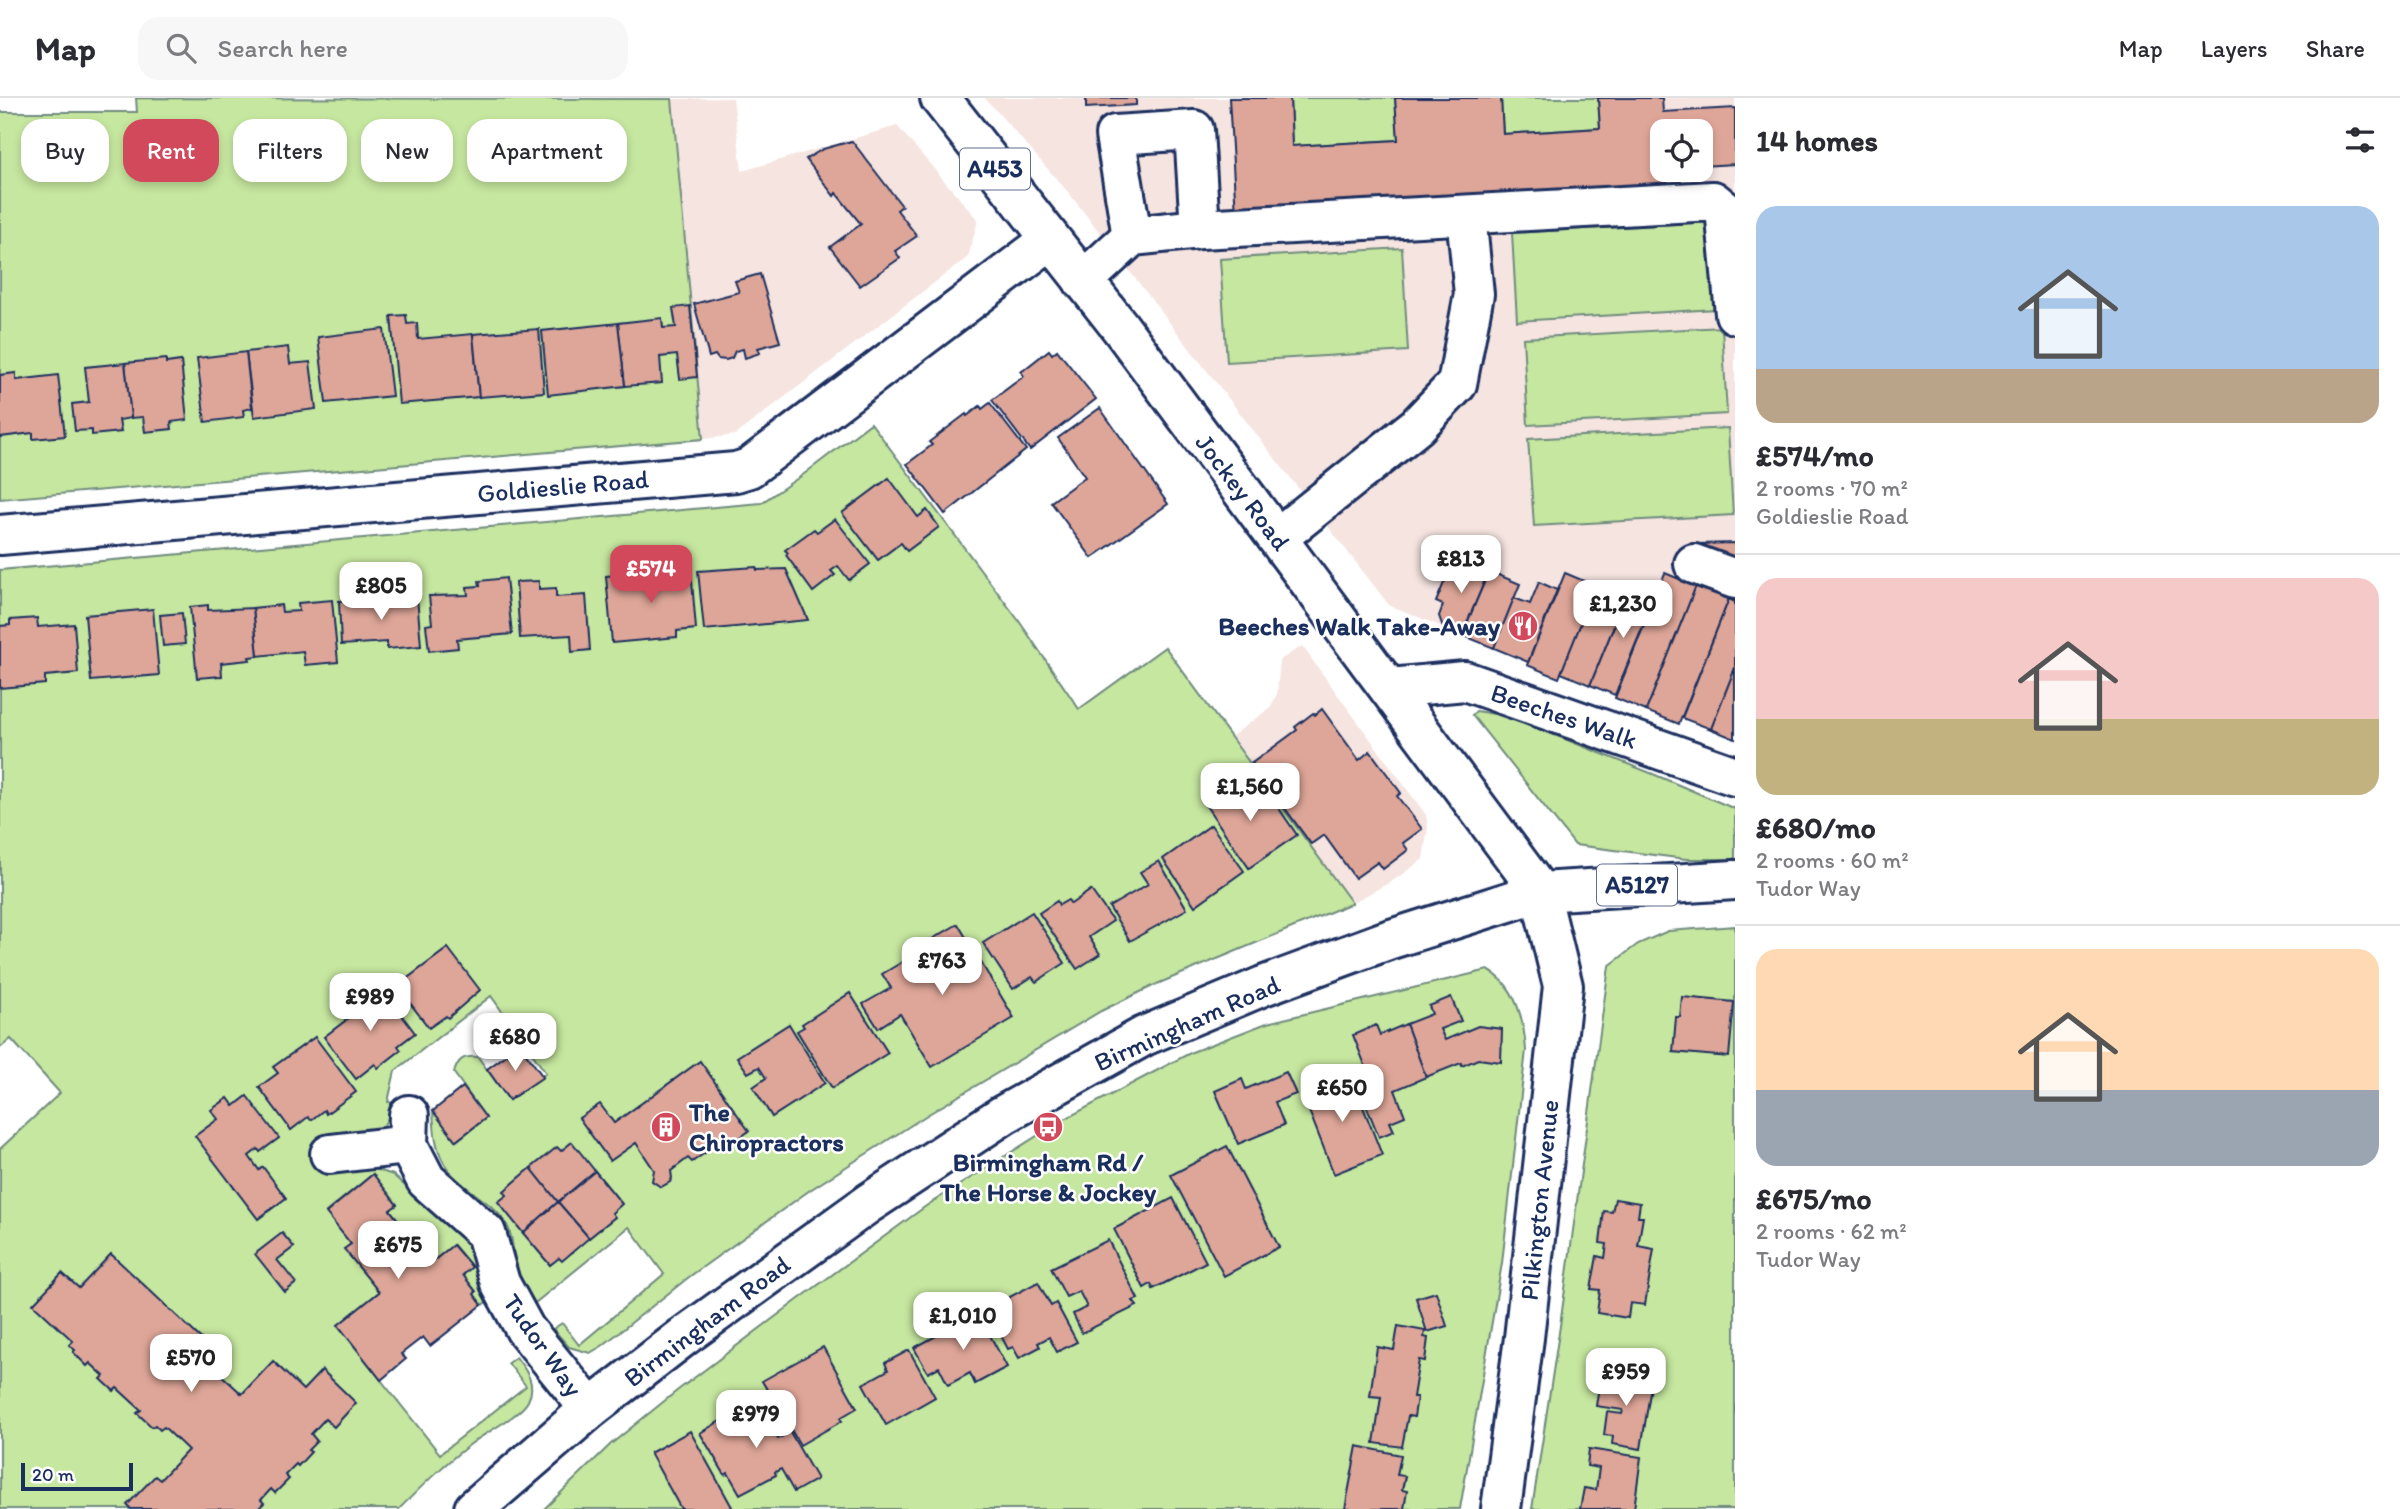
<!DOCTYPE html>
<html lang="en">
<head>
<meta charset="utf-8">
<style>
	body { margin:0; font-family:Itim,sans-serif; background:#f7f7f7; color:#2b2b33; height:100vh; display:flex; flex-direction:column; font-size:26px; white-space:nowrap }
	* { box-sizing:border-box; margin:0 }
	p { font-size:23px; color:#7c7c81 }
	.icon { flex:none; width:38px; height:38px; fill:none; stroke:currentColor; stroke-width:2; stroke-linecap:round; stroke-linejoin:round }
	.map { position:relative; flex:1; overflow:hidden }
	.side { display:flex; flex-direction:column; background:#fff; width:665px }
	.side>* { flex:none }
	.guide { position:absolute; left:21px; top:21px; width:665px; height:63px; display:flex; gap:14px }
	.tools { position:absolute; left:1650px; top:21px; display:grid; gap:14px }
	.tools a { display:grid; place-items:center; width:63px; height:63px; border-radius:14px; background:#fff; box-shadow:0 4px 10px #0003; font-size:35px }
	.scale { position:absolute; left:21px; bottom:18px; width:112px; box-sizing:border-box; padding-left:7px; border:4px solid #1b2f5e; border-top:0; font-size:19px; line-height:24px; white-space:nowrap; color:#1b2f5e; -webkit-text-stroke:5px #fff; paint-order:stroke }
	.price { position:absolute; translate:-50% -60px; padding:0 16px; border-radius:14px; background:#fff; color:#222; font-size:23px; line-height:46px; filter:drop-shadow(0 2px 4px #0008) }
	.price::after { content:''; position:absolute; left:50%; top:42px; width:21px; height:16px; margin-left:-10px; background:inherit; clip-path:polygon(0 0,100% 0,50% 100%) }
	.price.selected { background:#d1495b; color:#fff }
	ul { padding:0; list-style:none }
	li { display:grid; align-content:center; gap:14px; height:371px; padding:0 21px }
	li+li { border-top:2px solid #e1e1e2 }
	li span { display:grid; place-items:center; height:217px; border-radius:21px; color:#555 }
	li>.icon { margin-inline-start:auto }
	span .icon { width:126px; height:126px; fill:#fffc; stroke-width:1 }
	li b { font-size:30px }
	h2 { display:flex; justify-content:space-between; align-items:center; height:84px; padding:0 21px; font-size:30px }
	.chip { padding:0 24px; border-radius:21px; background:#fff; box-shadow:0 4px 10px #0003; font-size:24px; line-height:63px }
	.chip.selected { background:#d1495b; color:#fff }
	header { display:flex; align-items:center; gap:42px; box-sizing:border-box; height:98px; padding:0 35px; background:#fff; border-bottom:2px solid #e1e1e2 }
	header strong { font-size:33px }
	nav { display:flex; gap:38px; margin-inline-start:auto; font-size:24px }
	.search { width:490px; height:63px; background:#f7f7f7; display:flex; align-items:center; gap:18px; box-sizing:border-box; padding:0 24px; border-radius:21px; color:#7c7c81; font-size:26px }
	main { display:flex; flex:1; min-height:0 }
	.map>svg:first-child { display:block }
</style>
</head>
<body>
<header>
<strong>Map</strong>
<div class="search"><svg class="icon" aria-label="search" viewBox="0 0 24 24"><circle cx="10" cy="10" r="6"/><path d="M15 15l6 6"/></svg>Search here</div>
<nav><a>Map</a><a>Layers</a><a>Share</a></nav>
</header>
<main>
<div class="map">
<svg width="1735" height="1411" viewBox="0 0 1735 1411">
	<rect width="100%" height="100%" fill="#fff"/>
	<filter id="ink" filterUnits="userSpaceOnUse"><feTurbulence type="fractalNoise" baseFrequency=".0143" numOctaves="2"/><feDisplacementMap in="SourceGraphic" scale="14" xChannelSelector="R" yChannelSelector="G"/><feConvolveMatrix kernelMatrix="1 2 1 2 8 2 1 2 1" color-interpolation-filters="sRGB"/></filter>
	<g filter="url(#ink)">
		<!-- built -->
		<g fill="#f5e4e0" fill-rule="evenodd">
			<polygon points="733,0 742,73 897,28 978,122 968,159 735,337 703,341 672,1"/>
			<path d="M985,0h750v641l-52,-21 -4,6 -118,-51 -2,5 -32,-13 1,-3 -139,-57 -320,-412zM1662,33h39v39h-39z"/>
			<polygon points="1302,548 1426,717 1428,729 1423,761 1394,782 1352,805 1232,638 1270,610 1277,596 1280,562"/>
		</g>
		<!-- green -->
		<g fill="#c6e79f" stroke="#708b7e" stroke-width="2">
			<polygon points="136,0 672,1 703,341 0,401 0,14 137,14"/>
			<polygon points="1290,0 1395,0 1398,42 1292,48"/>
			<polygon points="1501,0 1598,0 1600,30 1503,36"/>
			<polygon points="1711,124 1716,211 1517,223 1512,135"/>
			<polygon points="1402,150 1408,253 1227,264 1220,161"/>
			<polygon points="1722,229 1727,316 1528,327 1523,240"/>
			<path d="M871,325l148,198 60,88 86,-62 187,256 -195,81 -56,27 -174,104 -117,75 -121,87 -87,69 -12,7 -21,-6 -16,-18 9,-6 17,22 85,-71 -35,-47 -94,76c-5,-8 -15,-18 -18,-27 -5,-17 -2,-37 -11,-53 -16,-25 -47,-34 -62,-60 -9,-16 -10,-34 -11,-52l23,30 30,-23 -32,-45c4,-14 9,-17 24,-16l31,43 37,-27 -55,-77 -96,75 -7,31 6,1c-7,28 -33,47 -53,66h34l18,6 78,70 7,30 11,25 -7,5 -8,-11 2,-3 -13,-16 9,-8 -18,-22 -22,17 -42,-52 7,-6 -24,-30 -47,38 25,32 -6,5 34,43 -41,34 102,128 86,-68 -18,-23 8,-6c10,13 21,27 12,44 -8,15 -42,31 -56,42 -27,20 -50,43 -73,66h-399v-360l60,-56 -49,-54 -11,9v-478l761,-67 43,-29z"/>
			<polygon points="1728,330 1733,417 1534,428 1528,341"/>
			<polygon points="1476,613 1506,618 1653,676 1735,711 1735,761 1686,761 1575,747 1472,617"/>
			<polygon points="1735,828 1735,1411 1532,1411 1560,1228 1609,868 1638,846 1668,833"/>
			<path d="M1488,872c28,15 36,50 38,80l-24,213 -42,246h-916l67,-65 67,-54 121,-91 127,-93 133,-84 133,-70 75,-29z"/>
		</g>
		<!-- building -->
		<g fill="#dea698" stroke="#1b2f5e" stroke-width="2">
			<polygon points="1086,0 1136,0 1136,7 1086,10"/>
			<polygon points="1229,0 1290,0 1292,48 1398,42 1395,0 1501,0 1503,36 1600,30 1598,0 1662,0 1663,14 1735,10 1735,66 1701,68 1701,33 1662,33 1662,72 1666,72 1667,90 1236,116"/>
			<polygon points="852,43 902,108 897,112 917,138 895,153 900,160 860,188 830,149 861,126 836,95 834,98 806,61 823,51"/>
			<polygon points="760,176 780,244 758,250 760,255 745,260 743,251 735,253 732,260 726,262 718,261 715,257 709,259 694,206 739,194 735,183"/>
			<polygon points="690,208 697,279 680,281 677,257 660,259 662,285 625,288 618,225 662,220 663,230 676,229 673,210"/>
			<polygon points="406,217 407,226 417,225 418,241 473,236 479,299 399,306 391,218"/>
			<polygon points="618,225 625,288 548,297 542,233"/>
			<polygon points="384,231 392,298 326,305 318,239"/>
			<polygon points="539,231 544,294 479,299 473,236"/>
			<polygon points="288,249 290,266 310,264 316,311 254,319 246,254"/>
			<polygon points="1049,252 1052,256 1057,252 1096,301 1030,352 992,302 1024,278 1021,274"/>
			<polygon points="246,254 252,310 243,312 244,319 205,324 197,260"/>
			<polygon points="166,261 166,265 181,263 187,322 171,324 172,331 145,334 143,319 131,320 125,265"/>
			<polygon points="125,265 131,320 119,322 121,334 92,337 92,332 75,333 72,306 89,304 85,269"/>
			<polygon points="16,275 16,282 58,277 65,338 33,341 33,335 0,339 0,277"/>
			<polygon points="990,305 1026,352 945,416 907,366 932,347 929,344 966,316 967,318 980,308 982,311"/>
			<polygon points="1100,310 1168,406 1092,460 1051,404 1085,379 1058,340"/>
			<polygon points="889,380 918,419 927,412 939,429 907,453 901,445 878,462 842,415"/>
			<polygon points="835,421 870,466 849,482 838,468 831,473 835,477 813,494 786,457 788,455 785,452 814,431 817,434"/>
			<polygon points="1735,445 1735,470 1699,456 1698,446"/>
			<polygon points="1459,461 1489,473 1462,537 1443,529 1439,518 1443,507 1436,504 1448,475 1452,477"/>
			<polygon points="756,469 757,472 786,471 808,522 704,532 698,473"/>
			<polygon points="691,471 696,531 677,533 677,539 612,545 606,478"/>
			<polygon points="1489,473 1520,486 1494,550 1462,537"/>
			<polygon points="1565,475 1596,488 1559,580 1527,567"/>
			<polygon points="1665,475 1696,488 1646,613 1615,600"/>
			<polygon points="506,480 512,536 457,541 458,550 429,553 426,527 432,526 429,498 468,497 467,489 480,488 479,483"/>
			<polygon points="539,483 539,491 556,490 556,499 586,497 590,552 572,554 571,537 520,540 516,484"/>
			<polygon points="1539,484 1557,492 1528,564 1494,550 1514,500 1530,506"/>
			<polygon points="1631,486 1656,496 1615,597 1590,587"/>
			<polygon points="1596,488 1625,500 1590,587 1561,575"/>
			<polygon points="1696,488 1729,501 1679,626 1646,613"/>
			<polygon points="417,498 421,548 387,551 387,544 341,547 339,503"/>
			<polygon points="1729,501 1735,504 1735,570 1711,631 1682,620"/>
			<polygon points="332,502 338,564 305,567 303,553 258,558 253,510 281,507 282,514 299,513 298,505"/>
			<polygon points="208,507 208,512 253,510 258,558 249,559 250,562 221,565 222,578 197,580 190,509"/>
			<polygon points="153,511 159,577 91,583 85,517"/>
			<polygon points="182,515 185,546 163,548 160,517"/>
			<polygon points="37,520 38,529 74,526 78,575 45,578 45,586 0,590 0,528 10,527 10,522"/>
			<polygon points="1735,570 1735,641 1711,631"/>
			<polygon points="1322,611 1359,662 1370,653 1401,695 1397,698 1422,731 1403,745 1408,752 1383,771 1378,764 1355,780 1324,737 1311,746 1252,665 1297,632 1295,629 1313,615 1315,617"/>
			<polygon points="1227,684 1242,706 1265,690 1297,737 1249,770 1202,702"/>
			<polygon points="1211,727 1244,773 1195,808 1163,761"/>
			<polygon points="1159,763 1187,811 1130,843 1109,809 1148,786 1140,774"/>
			<polygon points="1091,792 1113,823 1089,839 1100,856 1077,871 1039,815 1057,803 1059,807 1068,802 1071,806"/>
			<polygon points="1032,814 1065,865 1036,884 1032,879 1013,891 983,845"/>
			<polygon points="958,826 1014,920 932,969 900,916 878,930 863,906 891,890 882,876 914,857 912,853"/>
			<polygon points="448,850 480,892 448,920 446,918 429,930 397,888"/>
			<polygon points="377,884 415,935 398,948 401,952 378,970 375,966 356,981 324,939 362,910 355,901"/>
			<polygon points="850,895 888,955 832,990 797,933 804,929 802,926"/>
			<polygon points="1451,899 1461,923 1440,931 1445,942 1478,928 1502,931 1501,964 1478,961 1462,968 1461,965 1426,979 1406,926 1432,916 1429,908"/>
			<polygon points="1682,899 1734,904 1729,959 1673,954 1676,919 1680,919"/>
			<polygon points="789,926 825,985 772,1019 753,989 766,980 759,969 748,975 737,959"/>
			<polygon points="1406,926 1426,979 1395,992 1405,1018 1390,1024 1394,1033 1379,1039 1360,992 1373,987 1353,937 1376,927 1380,937"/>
			<polygon points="315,939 356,994 326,1016 324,1012 311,1022 308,1019 291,1032 259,989 278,975 273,969"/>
			<polygon points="520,947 543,979 509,1002 487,971"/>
			<polygon points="700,963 749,1033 724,1051 717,1041 706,1049 709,1052 692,1064 688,1060 671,1073 672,1080 670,1084 661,1089 652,1083 654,1072 636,1045 610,1063 579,1020 600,1006 614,1025"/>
			<polygon points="1286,974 1296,996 1275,1004 1284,1027 1238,1046 1215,993 1242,981 1246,991"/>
			<polygon points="1350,976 1382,1057 1334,1076 1302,995"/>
			<polygon points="463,989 486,1020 456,1043 433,1013"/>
			<polygon points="247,998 279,1040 260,1054 258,1051 249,1058 259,1072 263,1069 286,1100 258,1121 195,1038 218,1021 211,1012 228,1000 234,1008"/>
			<polygon points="572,1044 595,1073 558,1104 531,1070 557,1049 561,1053"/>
			<polygon points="1227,1048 1279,1149 1224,1178 1171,1077"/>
			<polygon points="531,1070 558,1104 523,1135 498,1104 507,1097 504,1093"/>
			<polygon points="595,1073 622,1106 612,1115 615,1119 589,1140 558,1104"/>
			<polygon points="373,1076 397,1107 390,1112 432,1164 453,1147 472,1169 463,1177 476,1194 474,1196 482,1207 430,1248 423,1239 401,1256 406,1261 381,1282 338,1227 379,1194 344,1151 351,1146 326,1115"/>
			<polygon points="1173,1100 1206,1164 1153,1191 1151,1186 1144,1190 1114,1131"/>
			<polygon points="1615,1101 1640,1105 1638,1119 1643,1119 1638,1148 1654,1151 1645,1207 1630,1205 1628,1220 1597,1215 1600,1192 1591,1191 1597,1158 1605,1160 1607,1146 1600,1145 1604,1113 1612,1114"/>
			<polygon points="558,1104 589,1140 562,1163 559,1160 550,1167 523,1135"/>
			<polygon points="282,1135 294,1149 277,1162 296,1185 285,1194 255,1156"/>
			<polygon points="1108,1142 1138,1201 1133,1203 1137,1208 1082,1235 1073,1216 1087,1209 1079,1193 1066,1199 1051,1170"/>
			<polygon points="111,1156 227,1265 218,1274 242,1296 273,1263 303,1292 322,1272 356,1305 334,1329 325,1321 311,1336 317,1343 308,1352 311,1354 298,1368 296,1366 285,1377 289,1381 275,1395 271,1391 261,1402 264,1405 258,1411 131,1411 127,1407 155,1378 160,1382 188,1352 164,1329 160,1332 155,1327 152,1329 137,1315 141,1312 117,1290 114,1293 101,1281 104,1278 90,1265 87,1268 73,1254 75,1252 69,1247 73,1243 33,1206 62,1175 79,1190"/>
			<polygon points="1038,1184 1051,1208 1056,1205 1077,1244 1057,1254 1049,1239 1038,1245 1040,1249 1019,1260 1013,1249 1008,1251 987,1211"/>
			<polygon points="1436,1194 1447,1228 1427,1234 1416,1200"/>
			<polygon points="978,1215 1007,1269 975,1286 970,1275 948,1287 939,1269 928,1275 914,1250"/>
			<polygon points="1398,1228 1425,1233 1424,1239 1428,1240 1425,1263 1419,1262 1413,1299 1417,1299 1414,1319 1408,1318 1402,1349 1374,1345 1381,1299 1370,1298 1377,1249 1394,1252"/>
			<polygon points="823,1249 857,1310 840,1320 842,1323 800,1347 762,1283"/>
			<polygon points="909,1252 935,1299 886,1327 863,1286 888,1272 885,1265"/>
			<polygon points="1608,1274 1652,1282 1641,1351 1612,1346 1613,1338 1604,1337 1607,1314 1622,1316 1623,1312 1596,1308 1599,1288 1606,1289"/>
			<polygon points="753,1299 778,1341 790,1334 817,1381 794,1394 781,1371 775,1374 776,1377 740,1396 728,1375 725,1377 700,1335 732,1316 730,1313"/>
			<polygon points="690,1333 732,1409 729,1411 681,1411 650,1355"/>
			<polygon points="1357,1348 1401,1357 1397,1377 1405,1378 1402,1392 1407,1393 1404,1411 1345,1411"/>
			<polygon points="1589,1351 1641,1359 1634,1411 1580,1411 1584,1390 1596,1392 1599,1370 1587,1368"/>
		</g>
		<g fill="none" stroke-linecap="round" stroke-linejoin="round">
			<!-- minor casing -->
			<g stroke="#1b2f5e" stroke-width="44">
				<g id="minor">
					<polyline points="1132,138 1115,37 1194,32 1200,131"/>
					<polyline points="1083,183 1132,138 1200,131 1713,103 1724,112 1726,121 1735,216"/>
					<polyline points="0,437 736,374 749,370 1050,142"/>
					<polyline points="1277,440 1417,328 1457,286 1474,196 1466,117"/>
					<polyline points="1694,466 1735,481"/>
					<polyline points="1390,590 1465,583 1735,678"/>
					<polyline points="408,1047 426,1082 486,1135 500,1185 525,1231 590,1311"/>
					<polyline points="330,1056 408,1047 409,1017"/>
					<polyline points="1501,1411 1524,1240 1563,888 1540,794"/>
				</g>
			</g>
			<!-- major casing -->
			<g stroke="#1b2f5e" stroke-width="44">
				<g id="major">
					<polyline points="940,0 1120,229 1540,794"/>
					<polyline points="474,1411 590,1311 683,1239 869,1105 1003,1017 1144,938 1263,888 1388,842 1540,794 1735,782"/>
				</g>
			</g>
			<!-- minor -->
			<use href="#minor" stroke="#fff" stroke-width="38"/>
			<!-- major -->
			<use href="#major" stroke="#fff" stroke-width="38"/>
		</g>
	</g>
	<!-- icons -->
	<defs>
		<g id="restaurant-disc" transform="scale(1.575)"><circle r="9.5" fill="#d1495b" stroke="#fff"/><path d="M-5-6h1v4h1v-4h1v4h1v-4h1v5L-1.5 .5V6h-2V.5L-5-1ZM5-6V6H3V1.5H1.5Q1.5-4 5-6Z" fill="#fff"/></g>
		<g id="building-disc" transform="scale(1.575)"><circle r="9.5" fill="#d1495b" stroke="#fff"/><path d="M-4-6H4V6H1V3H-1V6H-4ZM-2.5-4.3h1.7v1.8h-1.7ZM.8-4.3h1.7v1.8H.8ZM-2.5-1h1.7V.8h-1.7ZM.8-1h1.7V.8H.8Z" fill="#fff"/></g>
		<g id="bus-disc" transform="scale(1.575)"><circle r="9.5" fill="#d1495b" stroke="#fff"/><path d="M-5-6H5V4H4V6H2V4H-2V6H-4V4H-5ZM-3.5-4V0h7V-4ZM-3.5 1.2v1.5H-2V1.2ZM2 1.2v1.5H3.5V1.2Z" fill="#fff"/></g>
	</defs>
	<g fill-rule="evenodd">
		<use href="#restaurant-disc" x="1523" y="528"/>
		<use href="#building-disc" x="666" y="1029"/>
		<use href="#bus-disc" x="1048" y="1029"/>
	</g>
	<g text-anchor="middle" stroke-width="5" stroke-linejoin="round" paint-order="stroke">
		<!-- shield labels -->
		<g fill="#fff" stroke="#5f6d8e" stroke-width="2">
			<rect x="960" y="50.5" width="70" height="41" rx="5"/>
			<rect x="1597" y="766.5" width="80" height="41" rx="5"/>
		</g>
		<g font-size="24" font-weight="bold" fill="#1b2f5e">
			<text x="995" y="79">A453</text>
			<text x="1637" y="795">A5127</text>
		</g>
		<!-- street labels -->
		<g font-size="26" fill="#1b2f5e" stroke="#fff">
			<text transform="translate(563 388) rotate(-5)" y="9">Goldieslie Road</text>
			<text transform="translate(1243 394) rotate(53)" y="9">Jockey Road</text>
			<text transform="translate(1564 618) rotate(19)" y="9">Beeches Walk</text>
			<text transform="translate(1187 925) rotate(-24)" y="9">Birmingham Road</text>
			<text transform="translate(1539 1102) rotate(-84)" y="9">Pilkington Avenue</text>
			<text transform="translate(707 1223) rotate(-37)" y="9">Birmingham Road</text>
			<text transform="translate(543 1247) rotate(55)" y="9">Tudor Way</text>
		</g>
		<!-- poi labels -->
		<g font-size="26" font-weight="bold" fill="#1b2f5e" stroke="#fff" text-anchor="end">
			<text x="1500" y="537">Beeches Walk Take-Away</text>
			<text x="689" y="1023" text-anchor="start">The<tspan x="689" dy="30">Chiropractors</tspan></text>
			<text x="1048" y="1073" text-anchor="middle">Birmingham Rd /<tspan x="1048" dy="30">The Horse &amp; Jockey</tspan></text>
		</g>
	</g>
</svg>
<div class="tools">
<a><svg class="icon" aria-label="locate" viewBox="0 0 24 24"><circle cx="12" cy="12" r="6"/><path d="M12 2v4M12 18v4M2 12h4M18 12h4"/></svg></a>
</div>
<div class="scale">20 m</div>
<b class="price" style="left:1461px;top:497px">£813</b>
<b class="price selected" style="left:651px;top:507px">£574</b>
<b class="price" style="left:381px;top:524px">£805</b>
<b class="price" style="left:1623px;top:542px">£1,230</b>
<b class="price" style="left:1250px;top:725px">£1,560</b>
<b class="price" style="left:942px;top:899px">£763</b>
<b class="price" style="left:370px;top:935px">£989</b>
<b class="price" style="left:515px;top:975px">£680</b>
<b class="price" style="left:1342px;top:1026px">£650</b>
<b class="price" style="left:398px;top:1183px">£675</b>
<b class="price" style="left:963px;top:1254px">£1,010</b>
<b class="price" style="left:191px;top:1296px">£570</b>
<b class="price" style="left:1626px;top:1310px">£959</b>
<b class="price" style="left:756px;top:1352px">£979</b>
<div class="guide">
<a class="chip">Buy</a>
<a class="chip selected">Rent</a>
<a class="chip">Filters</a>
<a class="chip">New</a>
<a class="chip">Apartment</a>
</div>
</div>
<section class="side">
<h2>14 homes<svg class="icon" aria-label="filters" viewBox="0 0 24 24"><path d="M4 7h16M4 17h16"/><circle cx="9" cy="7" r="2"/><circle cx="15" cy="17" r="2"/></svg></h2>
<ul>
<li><span style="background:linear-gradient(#a9c7e8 75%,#b9a48a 0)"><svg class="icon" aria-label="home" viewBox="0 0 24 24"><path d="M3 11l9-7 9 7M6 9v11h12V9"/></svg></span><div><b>£574/mo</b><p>2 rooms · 70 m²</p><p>Goldieslie Road</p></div></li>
<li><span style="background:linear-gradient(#f6c9c9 65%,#c2b280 0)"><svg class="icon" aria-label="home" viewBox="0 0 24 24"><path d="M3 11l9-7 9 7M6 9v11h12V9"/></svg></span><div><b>£680/mo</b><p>2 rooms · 60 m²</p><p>Tudor Way</p></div></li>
<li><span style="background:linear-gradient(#ffd9b3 65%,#9aa5b1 0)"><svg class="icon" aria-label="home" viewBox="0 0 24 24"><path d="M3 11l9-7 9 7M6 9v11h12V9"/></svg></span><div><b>£675/mo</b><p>2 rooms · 62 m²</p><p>Tudor Way</p></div></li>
</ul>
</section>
</main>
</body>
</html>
